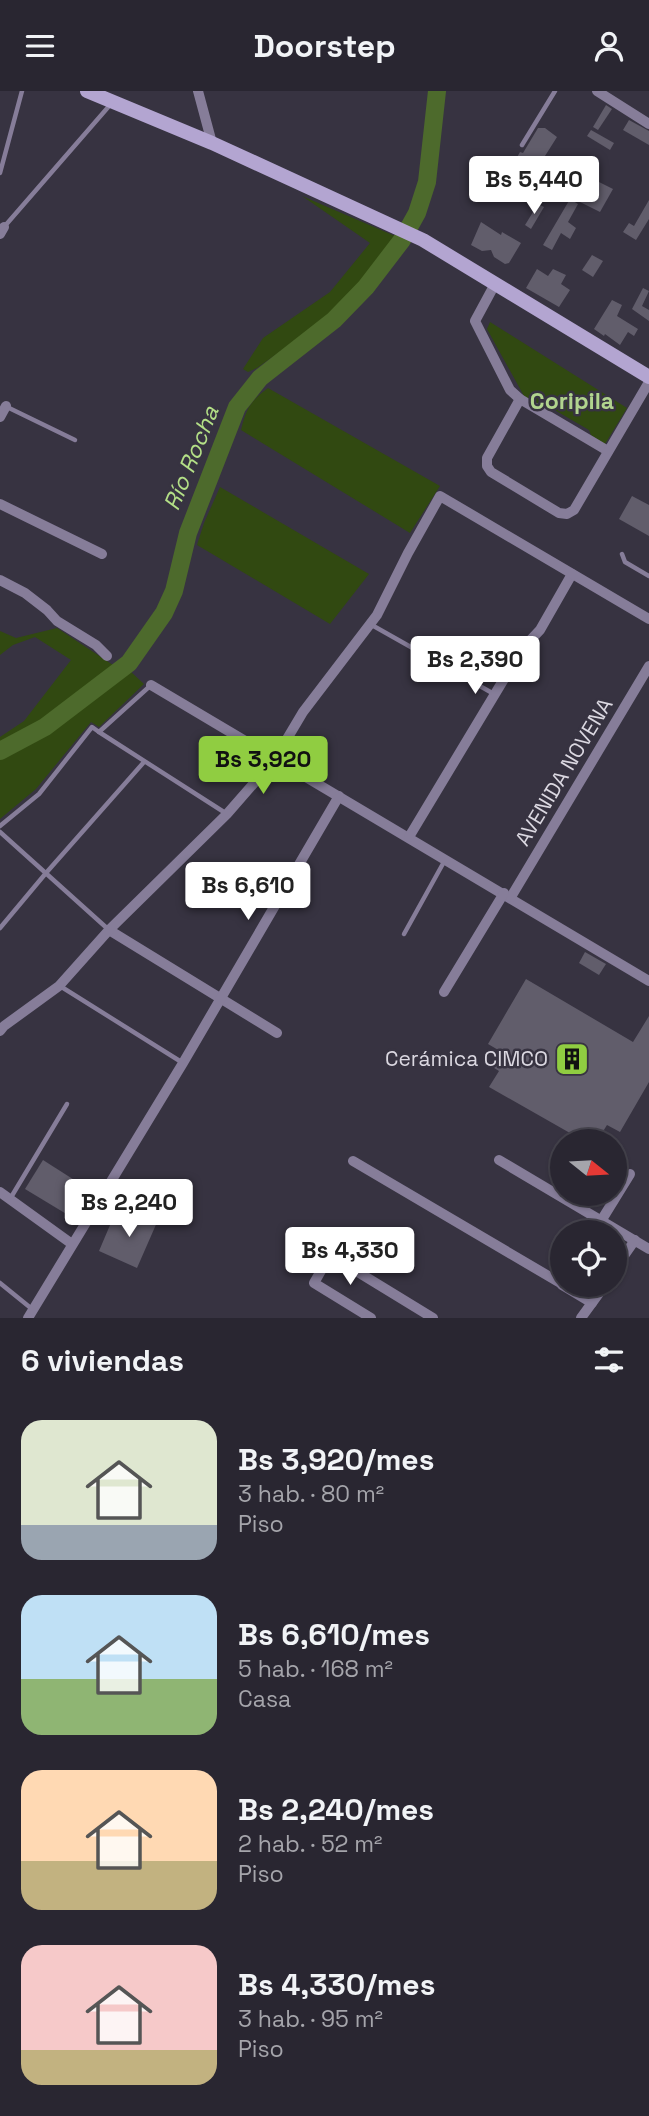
<!DOCTYPE html>
<html lang="es">
<head>
<meta charset="utf-8">
<style>
	body { margin:0; font-family:"Space Grotesk",sans-serif; background:#312e39; color:#f1f3f6; height:100vh; display:flex; flex-direction:column; font-size:26px; white-space:nowrap }
	* { box-sizing:border-box; margin:0 }
	p { font-size:23px; color:#a5a5ab }
	.icon { flex:none; width:38px; height:38px; fill:none; stroke:currentColor; stroke-width:2; stroke-linecap:round; stroke-linejoin:round }
	.map { position:relative; height:1227px; overflow:hidden }
	.side { display:flex; flex-direction:column; background:#292631; flex:1 }
	.side>* { flex:none }
	.needle { width:46px; rotate:108deg }
	.fabs { position:absolute; left:550px; top:1038px; display:grid; gap:14px }
	.fabs a { display:grid; place-items:center; width:77px; height:77px; border-radius:50%; background:#292631; box-shadow:0 2px 5px #0004,0 0 0 2px #45434d; font-size:35px }
	.price { position:absolute; translate:-50% -60px; padding:0 16px; border-radius:7px; background:#fff; color:#222; font-size:23px; line-height:46px; filter:drop-shadow(0 2px 4px #0008) }
	.price::after { content:''; position:absolute; left:50%; top:42px; width:21px; height:16px; margin-left:-10px; background:inherit; clip-path:polygon(0 0,100% 0,50% 100%) }
	.price.active { background:#90cd41; color:#111 }
	ul { padding:0; list-style:none }
	li { display:flex; align-items:center; gap:21px; height:175px; padding:0 21px }
	li span { display:grid; place-items:center; flex:none; width:196px; height:140px; border-radius:21px; color:#555 }
	li>.icon { margin-inline-start:auto }
	span .icon { width:84px; height:84px; fill:#fffc; stroke-width:1 }
	li b { font-size:30px }
	h2 { display:flex; justify-content:space-between; align-items:center; height:84px; padding:0 21px; font-size:30px }
	header { display:flex; justify-content:space-between; align-items:center; height:91px; padding:0 21px; background:#292631; font-size:32px; font-weight:700 }
	.map>svg:first-child { display:block }
</style>
</head>
<body>
<header><svg class="icon" aria-label="menu" viewBox="0 0 24 24"><path d="M4 6h16M4 12h16M4 18h16"/></svg>Doorstep<svg class="icon" aria-label="person" viewBox="0 0 24 24"><circle cx="12" cy="8" r="4"/><path d="M4 21q1-7 8-7t8 7"/></svg></header>
<div class="map">
<svg width="649" height="1227" viewBox="0 0 649 1227">
	<rect width="100%" height="100%" fill="#373341"/>
	<!-- green -->
	<g fill="#314911">
		<polygon points="302,105 395,145 385,162 330,225 257,277 248,281 243,278 263,247 330,201 370,152"/>
		<polygon points="490,231 627,317 605,353 591,344 589,339 546,314 540,315 524,305 487,238"/>
		<path d="M268,297l172,98 -30,47 -169,-103c5,-21 9,-29 27,-42z"/>
		<polygon points="220,396 369,483 330,533 197,454 204,432"/>
		<polygon points="57,537 113,574 31,637 0,652 0,646 24,630 71,569 35,546 13,554 0,564 0,540 16,547"/>
		<polygon points="129,579 144,593 99,636 91,631 36,698 0,728 0,665 43,643"/>
	</g>
	<g fill="none" stroke-linecap="round" stroke-linejoin="round">
		<!-- river -->
		<polyline stroke="#4d6a2c" stroke-width="18" points="0,660 45,636 129,572 164,522 174,500 188,442 237,316 260,287 334,229 366,196 402,149 417,122 427,91 437,0"/>
	</g>
	<!-- building -->
	<g fill="#615d6b">
		<polygon points="606,14 612,18 598,39 593,36"/>
		<polygon points="629,29 649,40 649,54 623,39"/>
		<polygon points="538,37 545,37 557,46 526,95 507,84 520,61 523,62"/>
		<polygon points="591,39 614,52 610,59 587,45"/>
		<polygon points="593,88 613,98 600,121 580,111"/>
		<polygon points="570,108 578,113 568,131 576,137 570,148 561,142 552,159 543,154"/>
		<polygon points="649,109 649,128 636,149 623,141 629,132 634,135"/>
		<polygon points="538,113 544,116 531,138 525,134"/>
		<polygon points="481,131 501,144 502,141 521,152 509,172 505,173 494,166 491,159 482,160 471,154"/>
		<polygon points="592,164 603,170 593,186 582,179"/>
		<polygon points="537,178 548,185 553,178 566,184 561,193 570,199 559,216 526,197"/>
		<polygon points="643,197 649,200 642,215 649,219 649,230 632,218"/>
		<polygon points="612,209 622,214 617,225 638,238 634,245 628,241 620,254 605,243 604,245 594,238"/>
		<polygon points="632,405 649,414 649,445 619,428"/>
		<polygon points="585,861 606,873 599,884 579,872"/>
		<polygon points="526,888 633,951 649,925 649,991 620,1041 607,1034 597,1050 584,1050 489,996 499,980 491,975 500,960 488,953"/>
		<polygon points="43,1069 90,1099 73,1127 25,1098"/>
		<polygon points="138,1120 158,1129 137,1177 99,1160 113,1127 132,1135"/>
	</g>
	<g fill="none" stroke-linecap="round" stroke-linejoin="round">
		<!-- lane -->
		<g stroke="#867d99" stroke-width="4.5">
			<polyline points="522,54 555,0"/>
			<polyline points="0,82 22,0"/>
			<polyline points="4,136 110,14"/>
			<polyline points="7,316 75,349"/>
			<polyline points="622,463 625,471 649,485"/>
			<polyline points="370,533 494,603"/>
			<polyline points="99,641 227,723"/>
			<polyline points="0,735 39,703 92,636 99,641 150,595"/>
			<polyline points="0,741 109,839"/>
			<polyline points="0,837 46,782 144,671"/>
			<polyline points="404,843 445,769"/>
			<polyline points="60,895 183,972"/>
			<polyline points="10,1108 67,1013"/>
			<polyline points="0,1192 32,1218"/>
		</g>
		<!-- street -->
		<g stroke="#867d99" stroke-width="10">
			<polyline points="198,0 212,52"/>
			<polyline points="597,0 649,33"/>
			<polyline points="0,143 4,136"/>
			<polyline points="495,193 475,230 510,299 520,308 608,360"/>
			<polyline points="520,308 487,367 487,375 491,381 559,422 567,423 574,419 649,291"/>
			<polyline points="0,326 6,315"/>
			<polyline points="0,413 102,463"/>
			<polyline points="0,489 25,502 47,519 57,530 96,554 107,565"/>
			<polyline points="151,594 649,890"/>
			<polyline points="409,746 522,558 540,539 572,483"/>
			<polyline points="511,806 649,575"/>
			<polyline points="109,839 277,942"/>
			<polyline points="444,901 504,802"/>
			<polyline points="0,940 4,935 59,895 109,839 227,723 275,668 303,621 377,524 408,462 440,405 649,528"/>
			<polyline points="499,1069 649,1158"/>
			<polyline points="353,1070 562,1193"/>
			<polyline points="0,1101 72,1153"/>
			<polyline points="601,1130 630,1083"/>
			<polyline points="614,1179 635,1149"/>
			<polyline points="562,1194 592,1212"/>
			<polyline points="28,1227 183,972 339,705"/>
			<polyline points="371,1227 314,1192 330,1164 433,1227"/>
			<polyline points="581,1227 605,1194"/>
		</g>
		<!-- secondary -->
		<polyline stroke="#b3a5d1" stroke-width="14" points="87,0 212,52 423,149 649,286"/>
	</g>
	<!-- icons -->
	<defs>
		<g id="building-square" transform="scale(1.75)"><rect x="-9" y="-9" width="18" height="18" rx="4" fill="#90cd41" stroke="#373341"/><path d="M-4-6H4V6H1V3H-1V6H-4ZM-2.5-4.3h1.7v1.8h-1.7ZM.8-4.3h1.7v1.8H.8ZM-2.5-1h1.7V.8h-1.7ZM.8-1h1.7V.8H.8Z" fill="#111"/></g>
	</defs>
	<g fill-rule="evenodd">
		<use href="#building-square" x="572" y="968"/>
	</g>
	<g text-anchor="middle" stroke-width="5" stroke-linejoin="round" paint-order="stroke">
		<!-- street labels -->
		<g font-size="21" fill="#dbd8e1" stroke="#373341">
			<text transform="translate(564 681) rotate(-59)" y="7">AVENIDA NOVENA</text>
		</g>
		<!-- poi labels -->
		<g font-size="21" fill="#dbd8e1" stroke="#373341" text-anchor="end">
			<text x="548" y="975">Cerámica CIMCO</text>
		</g>
		<!-- neighbourhood labels -->
		<g font-size="23" font-weight="bold" fill="#b1d48e" stroke="#373341">
			<text x="572" y="318">Coripila</text>
		</g>
		<!-- water labels -->
		<g font-size="23" font-style="italic" fill="#b4e087" stroke="#373341">
			<text transform="translate(191 367) rotate(-68)" y="8">Río Rocha</text>
		</g>
	</g>
</svg>
<div class="fabs">
<a><svg class="needle" viewBox="-14 -14 28 28"><path d="M0-13l5 13h-10z" fill="#e53935"/><path d="M0 13l5-13h-10z" fill="#a5a5ab"/></svg></a>
<a><svg class="icon" aria-label="locate" viewBox="0 0 24 24"><circle cx="12" cy="12" r="6"/><path d="M12 2v4M12 18v4M2 12h4M18 12h4"/></svg></a>
</div>
<b class="price" style="left:534px;top:125px">Bs 5,440</b>
<b class="price" style="left:475px;top:605px">Bs 2,390</b>
<b class="price active" style="left:263px;top:705px">Bs 3,920</b>
<b class="price" style="left:248px;top:831px">Bs 6,610</b>
<b class="price" style="left:129px;top:1148px">Bs 2,240</b>
<b class="price" style="left:350px;top:1196px">Bs 4,330</b>
</div>
<section class="side">
<h2>6 viviendas<svg class="icon" aria-label="filters" viewBox="0 0 24 24"><path d="M4 7h16M4 17h16"/><circle cx="9" cy="7" r="2"/><circle cx="15" cy="17" r="2"/></svg></h2>
<ul>
<li><span style="background:linear-gradient(#dfe7d0 75%,#9aa5b1 0)"><svg class="icon" aria-label="home" viewBox="0 0 24 24"><path d="M3 11l9-7 9 7M6 9v11h12V9"/></svg></span><div><b>Bs 3,920/mes</b><p>3 hab. · 80 m²</p><p>Piso</p></div></li>
<li><span style="background:linear-gradient(#bfe0f5 60%,#8fb573 0)"><svg class="icon" aria-label="home" viewBox="0 0 24 24"><path d="M3 11l9-7 9 7M6 9v11h12V9"/></svg></span><div><b>Bs 6,610/mes</b><p>5 hab. · 168 m²</p><p>Casa</p></div></li>
<li><span style="background:linear-gradient(#ffd9b3 65%,#c2b280 0)"><svg class="icon" aria-label="home" viewBox="0 0 24 24"><path d="M3 11l9-7 9 7M6 9v11h12V9"/></svg></span><div><b>Bs 2,240/mes</b><p>2 hab. · 52 m²</p><p>Piso</p></div></li>
<li><span style="background:linear-gradient(#f6c9c9 75%,#c2b280 0)"><svg class="icon" aria-label="home" viewBox="0 0 24 24"><path d="M3 11l9-7 9 7M6 9v11h12V9"/></svg></span><div><b>Bs 4,330/mes</b><p>3 hab. · 95 m²</p><p>Piso</p></div></li>
</ul>
</section>
</body>
</html>
